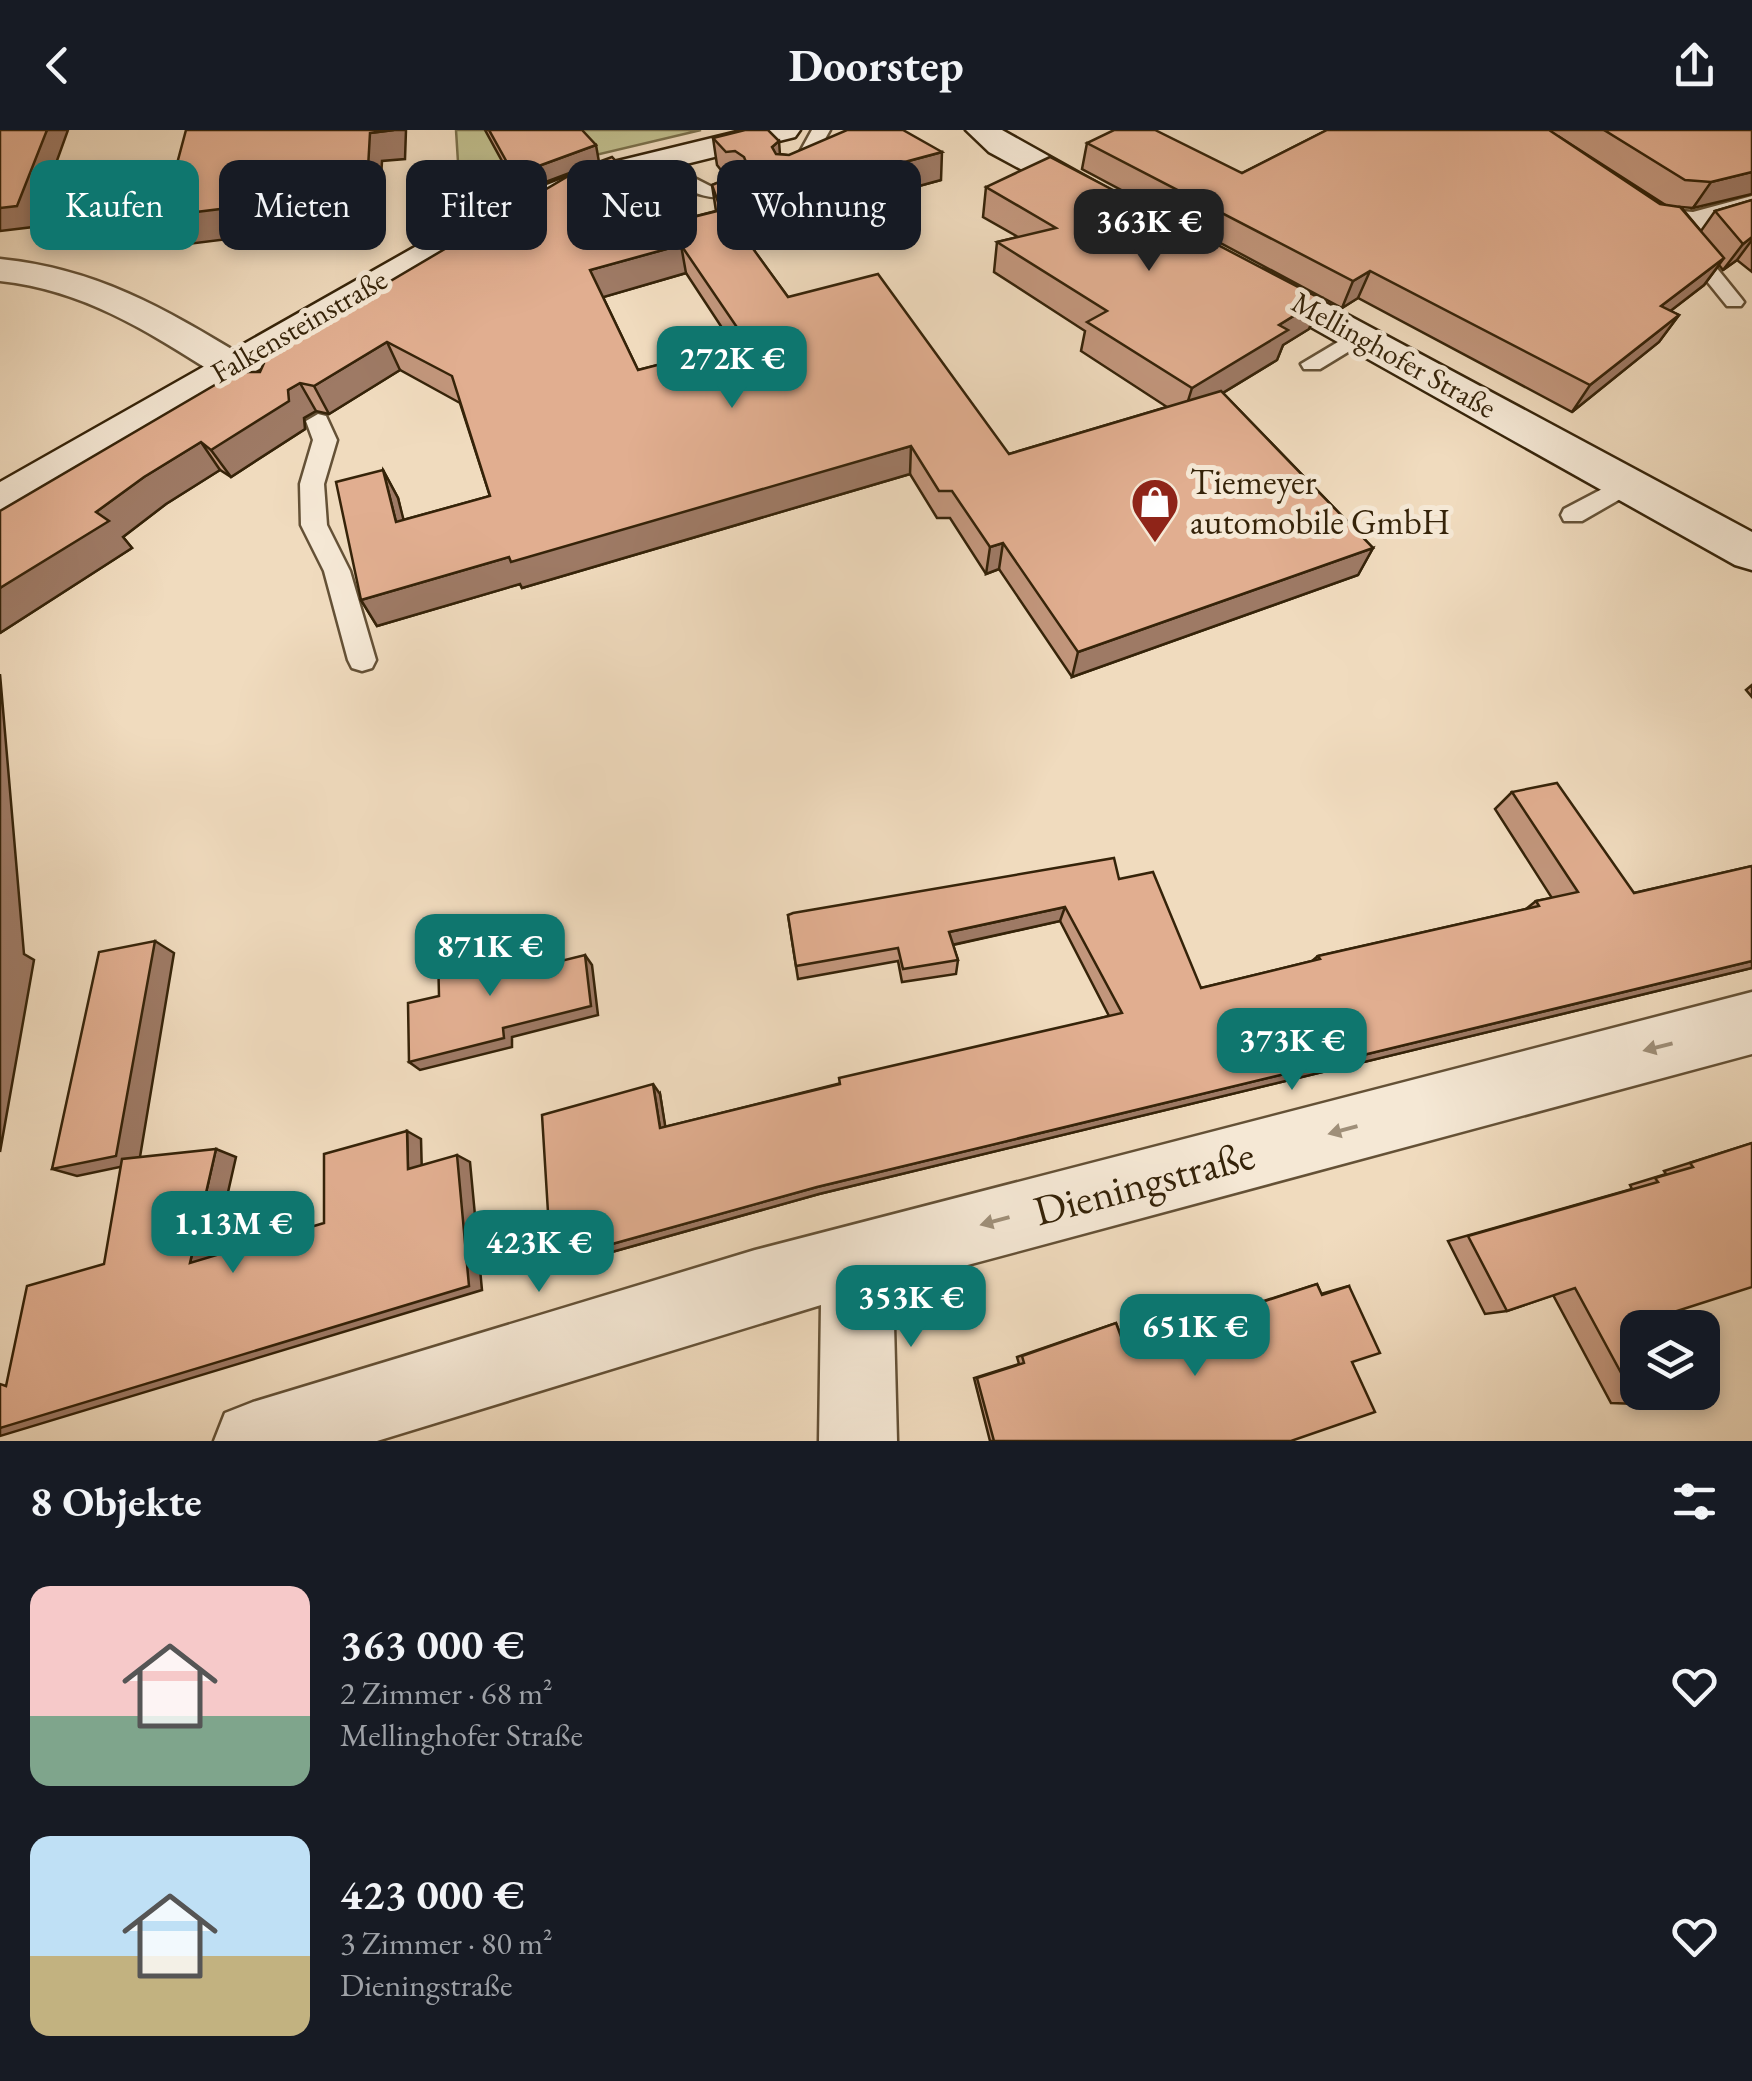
<!DOCTYPE html>
<html lang="de">
<head>
<meta charset="utf-8">
<style>
	body { margin:0; font-family:"EB Garamond",serif; background:#20242c; color:#f1f3f6; height:100vh; display:flex; flex-direction:column; font-size:38px; white-space:nowrap }
	* { box-sizing:border-box; margin:0 }
	p { font-size:32px; color:#9ea1a6 }
	.icon { flex:none; width:55px; height:55px; fill:none; stroke:currentColor; stroke-width:2; stroke-linecap:round; stroke-linejoin:round }
	.map { position:relative; height:1311px; overflow:hidden }
	.drawer { display:flex; flex-direction:column; background:#171b24; flex:1 }
	.drawer>* { flex:none }
	.banner { position:absolute; left:30px; top:30px; width:1000px; height:90px; display:flex; gap:20px }
	.tools { position:absolute; left:1620px; top:1180px; display:grid; gap:20px }
	.tools a { display:grid; place-items:center; width:100px; height:100px; border-radius:20px; background:#171b24; box-shadow:0 5px 15px #0003; font-size:50px }
	.price { position:absolute; translate:-50% -85px; padding:0 22px; border-radius:20px; background:#0f766e; color:#fff; font-size:32px; line-height:65px; filter:drop-shadow(0 2px 5px #0008) }
	.price::after { content:''; position:absolute; left:50%; top:60px; width:30px; height:22px; margin-left:-15px; background:inherit; clip-path:polygon(0 0,100% 0,50% 100%) }
	.price.active { background:#222; color:#fff }
	ul { padding:0; list-style:none }
	li { display:flex; align-items:center; gap:30px; height:250px; padding:0 30px }
	li span { display:grid; place-items:center; flex:none; width:280px; height:200px; border-radius:20px; color:#555 }
	li>.icon { margin-inline-start:auto }
	span .icon { width:120px; height:120px; fill:#fffc; stroke-width:1 }
	li b { font-size:42px }
	h2 { display:flex; justify-content:space-between; align-items:center; height:120px; padding:0 30px; font-size:42px }
	.pill { padding:0 35px; border-radius:20px; background:#171b24; box-shadow:0 5px 15px #0003; font-size:35px; line-height:90px }
	.pill.active { background:#0f766e; color:#fff }
	header { display:flex; justify-content:space-between; align-items:center; height:130px; padding:0 30px; background:#171b24; font-size:45px; font-weight:700 }
	.map>svg:first-child { display:block }
</style>
</head>
<body>
<header><svg class="icon" aria-label="back" viewBox="0 0 24 24"><path d="M15 5l-7 7 7 7"/></svg>Doorstep<svg class="icon" aria-label="share" viewBox="0 0 24 24"><path d="M12 15V3M7 8l5-5 5 5M5 13v7h14v-7"/></svg></header>
<div class="map">
<svg width="1752" height="1311" viewBox="0 0 1752 1311">
	<rect width="100%" height="100%" fill="#f0dbbe"/>
	<filter id="stains"><feTurbulence type="fractalNoise" baseFrequency=".002" numOctaves="4"/><feColorMatrix values="0 0 0 0 .2 0 0 0 0 .09 0 0 0 0 .02 0 0 0 .5 -.17"/></filter>
	<radialGradient id="worn" r=".72"><stop offset=".6" stop-color="#630" stop-opacity="0"/><stop offset="1" stop-color="#630" stop-opacity=".3"/></radialGradient>
	<!-- green -->
	<polygon fill="#c0be8d" stroke="#7a704b" stroke-width="2.5" points="456,0 701,0 469,55 461,53 459,48"/>
	<g fill="none" stroke-linecap="round" stroke-linejoin="round">
		<!-- lane casing -->
		<g stroke="#645136" stroke-width="5">
			<g id="lane">
				<polygon points="812,0 830,0 804,46 784,48 781,44 791,38"/>
				<path d="M651,26l61,31 24,-5 9,6c-33,25 -70,-6 -100,-23v-8z"/>
				<polygon points="1687,108 1694,110 1741,168 1744,172 1741,176 1727,176 1680,118 1677,114"/>
				<polygon points="1358,200 1366,201 1369,206 1366,211 1320,239 1304,239 1301,234"/>
				<polygon points="318,284 326,286 337,310 324,354 327,395 350,441 376,530 372,538 362,541 352,538 348,530 324,441 301,395 300,354 313,310 306,291"/>
				<polygon points="1627,346 1639,354 1636,360 1582,391 1564,391 1561,385 1564,379"/>
			</g>
		</g>
		<!-- street casing -->
		<g stroke="#645136" stroke-width="5">
			<g id="street">
				<polygon points="1504,0 1542,0 1666,80 1693,82 1752,66 1752,87 1694,104 1645,97"/>
				<path d="M0,129c98,10 163,49 245,98l6,9 -6,9 -14,4 -14,-4c-70,-44 -133,-85 -217,-94z"/>
				<polygon points="1752,862 1752,924 893,1155 897,1311 819,1311 821,1175 377,1311 214,1311 225,1283 253,1272 755,1120"/>
			</g>
		</g>
		<!-- secondary casing -->
		<g stroke="#352309" stroke-width="5">
			<g id="secondary">
				<polygon points="745,0 800,0 795,7 617,51 499,97 16,383 0,388 0,352 475,83 593,37"/>
				<polygon points="966,0 1002,0 1111,61 1116,68 1111,75 1099,78 1087,75 989,22"/>
				<polygon points="1251,137 1264,140 1752,402 1752,440 1735,435 1238,156 1232,148 1238,140"/>
			</g>
		</g>
		<!-- lane -->
		<use href="#lane" fill="#f5e8d5" fill-rule="evenodd"/>
		<!-- street -->
		<use href="#street" fill="#f5e8d5" fill-rule="evenodd"/>
		<!-- secondary -->
		<use href="#secondary" fill="#f5e8d5" fill-rule="evenodd"/>
	</g>
	<!-- wall -->
	<g fill="#c2967c" stroke="#352309" stroke-width="2.5" fill-rule="evenodd">
		<polygon points="485,0 582,0 599,32 519,62"/>
		<path d="M1327,0h425l-59,78 -12,-1 20,24 14,-20 37,-11v72l-15,-12 -14,10 -4,-5 -15,20 -34,26 9,4 -20,27 -87,70 -214,-114 -16,10 -260,-139 5,-26 155,30zM1558,6l106,68h-4z"/>
		<path d="M713,8l67,16 161,26 -199,54 46,63 221,157 158,-47 -86,-56 4,-20 -91,-59 3,-30 21,-5 -35,-20 3,-30 335,112 -12,30 -26,16 -6,15 -54,33 150,155 -15,27 -286,102 -73,-108 -13,5 -36,-56h-13l-27,-44 -388,114 -2,-4 -143,42 -16,-26 22,-130 15,28 5,22 87,-24 -30,-93 -60,-33 -71,44 -13,-3 -12,7 1,11 -74,48 -11,-7 -54,34 -43,33 9,11 -132,85 260,-261 413,-150 43,-11 -4,-26 16,-6 -11,-14zM686,143l48,73 -96,24 -35,-73z"/>
		<polygon points="1752,555 1752,567 1746,560"/>
		<polygon points="1512,662 1634,763 1752,736 1752,838 819,1064 562,1136 660,964 665,997 1109,886 1060,791 953,815 958,830 956,844 902,852 898,831 798,849 788,785 1119,749 1201,858 1312,831 1318,826 1526,779 1536,771 1552,768 1495,679"/>
		<polygon points="1752,1013 1638,1274 1611,1273 1553,1165 1507,1181 1485,1184 1448,1111 1632,1059 1630,1055 1666,1044 1664,1041"/>
		<polygon points="1317,1154 1321,1164 1349,1156 1352,1232 1291,1311 990,1311 974,1248 1019,1234 1017,1227 1116,1193 1123,1211 1167,1202"/>
	</g>
	<!-- shaded-wall -->
	<g fill="#9e7a65" stroke="#352309" stroke-width="2.5">
		<polygon points="47,0 68,0 33,97 0,101 0,78"/>
		<polygon points="394,0 406,0 405,29 382,31 379,85 269,99 268,104 180,115 163,86 254,70 370,3"/>
		<polygon points="779,11 781,39 772,17"/>
		<polygon points="596,15 599,32 519,62 514,45"/>
		<polygon points="942,22 941,50 728,108 725,80"/>
		<polygon points="1752,42 1752,64 1693,78 1711,52"/>
		<polygon points="1752,107 1752,110 1737,130 1723,140 1743,114"/>
		<polygon points="681,115 686,143 597,169 590,140"/>
		<polygon points="1724,128 1704,155 1642,203 1661,176"/>
		<polygon points="1370,141 1358,168 1342,178 1353,151"/>
		<polygon points="1321,169 1309,199 1283,215 1277,230 1183,287 1192,258 1279,195"/>
		<polygon points="1679,185 1659,212 1572,282 1590,255"/>
		<polygon points="387,212 400,240 329,284 314,256"/>
		<polygon points="300,253 316,281 304,288 305,299 231,347 211,320 288,260"/>
		<polygon points="201,312 220,340 166,374 123,407 132,418 0,503 0,458 96,382 144,347"/>
		<polygon points="911,316 910,344 522,458 520,454 377,496 361,470 509,427"/>
		<polygon points="383,340 398,368 411,419 396,392"/>
		<polygon points="1003,413 999,439 986,444 990,417"/>
		<polygon points="1373,418 1358,445 1072,547 1078,522"/>
		<polygon points="0,544 24,824 34,830 0,1022"/>
		<polygon points="1065,777 1060,791 947,816 949,802"/>
		<polygon points="498,809 506,819 508,856 500,846"/>
		<polygon points="155,811 174,823 139,1033 77,1046 52,1039"/>
		<polygon points="585,825 592,835 598,885 512,907 512,917 420,940 409,932 503,898"/>
		<polygon points="1752,831 1752,838 819,1064 562,1136 551,1131 817,1057"/>
		<polygon points="653,954 660,964 667,1007 660,998"/>
		<polygon points="407,1001 421,1009 422,1046 408,1039"/>
		<polygon points="216,1019 236,1027 211,1137 190,1133"/>
		<polygon points="457,1025 470,1032 482,1160 0,1306 0,1298"/>
	</g>
	<!-- building -->
	<g fill="#e1ae90" stroke="#352309" stroke-width="2.5" fill-rule="evenodd">
		<polygon points="0,0 47,0 17,76 0,78"/>
		<polygon points="186,0 394,0 370,3 367,56 254,70 253,75 163,86"/>
		<polygon points="489,0 582,0 596,15 514,45"/>
		<path d="M745,0h23l11,11 -7,6 4,7 13,1 58,-25h56l39,22 -217,58 63,87 90,-23 131,180 212,-63 152,157 -295,104 -75,-109 -13,4 -38,-56h-13l-28,-45 -400,116 -2,-5 -148,43 -25,-118 47,-12 13,52 94,-26 -38,-120 -65,-34 -73,44 -14,-3 -12,7 1,11 -78,49 -10,-8 -57,35 -48,35 13,9 -109,67v-77l237,-139h23l4,-9 -4,-5 322,-190 30,-11 61,65 48,-12 -9,-25 31,-13 -5,-5 8,-5 -2,-5 -9,-6 -9,1 -13,-14zM681,115l66,97 -109,28 -48,-100z"/>
		<polygon points="1114,0 1155,0 1242,43 1327,0 1549,0 1660,74 1680,77 1724,128 1661,176 1679,185 1590,255 1370,141 1353,151 1087,13"/>
		<polygon points="1604,0 1752,0 1752,42 1711,52 1685,50"/>
		<polygon points="1050,27 1321,169 1279,195 1288,200 1192,258 1087,192 1107,181 997,112 1056,98 986,57"/>
		<polygon points="1752,70 1752,107 1743,114 1715,81"/>
		<polygon points="1557,653 1634,763 1752,736 1752,831 817,1057 551,1131 542,985 653,954 660,998 840,954 839,948 1122,883 1065,777 949,802 958,830 903,839 898,818 796,836 788,785 793,783 1114,728 1119,749 1153,742 1201,858 1320,829 1318,826 1539,776 1536,771 1578,762 1512,662"/>
		<polygon points="498,809 500,846 585,825 591,876 503,898 504,908 409,932 408,873 439,866 438,822"/>
		<polygon points="155,811 116,1026 52,1039 99,822"/>
		<polygon points="407,1001 408,1039 457,1025 469,1156 0,1298 0,1254 6,1256 27,1156 104,1134 122,1029 216,1019 190,1133 324,1093 324,1024"/>
		<polygon points="1752,1013 1752,1157 1677,1181 1687,1198 1638,1198 1638,1262 1676,1262 1638,1274 1575,1158 1507,1181 1468,1106 1658,1052 1655,1048 1693,1037 1690,1033"/>
		<polygon points="1317,1154 1322,1165 1349,1156 1380,1223 1352,1232 1375,1282 1291,1311 994,1311 977,1248 1024,1233 1022,1226 1116,1193 1123,1212 1166,1199 1168,1203"/>
		<polygon points="1702,1224 1718,1250 1702,1255"/>
	</g>
	<!-- one-way arrows -->
	<defs><path id="oneway-solid" d="M-6-.8H1V-3.2L6.5 0L1 3.2V.8H-6Z" transform="scale(2.5)"/></defs>
	<g fill="#9f8f79">
		<use href="#oneway-solid" transform="translate(1658 917) rotate(166)"/>
		<use href="#oneway-solid" transform="translate(1343 1000) rotate(165)"/>
		<use href="#oneway-solid" transform="translate(995 1091) rotate(165)"/>
	</g>
	<!-- icons -->
	<defs>
		<g id="shop-pin" transform="scale(2.5)"><path d="M0 17L-7.5 6A9.5 9.5 0 1 1 7.5 6Z" fill="#8f2418" stroke="#f5e8d5"/><path d="M-5-2.5h2.3a2.7 3.5 0 0 1 5.4 0H5L5.5 6h-11ZM-1.5-2.5h3a1.5 2.3 0 0 0-3 0Z" fill="#fff"/></g>
	</defs>
	<g fill-rule="evenodd">
		<use href="#shop-pin" x="1155" y="372"/>
	</g>
	<g text-anchor="middle" stroke-width="10" stroke-linejoin="round" paint-order="stroke">
		<!-- far-street labels -->
		<g font-size="30" fill="#352309" stroke="#f5e8d5">
			<text transform="translate(299 196) rotate(-30)" y="10">Falkensteinstraße</text>
			<text transform="translate(1394 225) rotate(29)" y="10">Mellinghofer Straße</text>
		</g>
		<!-- poi labels -->
		<g font-size="35" fill="#352309" stroke="#f5e8d5" text-anchor="start">
			<text x="1190" y="364">Tiemeyer<tspan x="1190" dy="40">automobile GmbH</tspan></text>
		</g>
		<!-- near-street labels -->
		<g font-size="42" fill="#352309" stroke="#f5e8d5">
			<text transform="translate(1144 1052) rotate(-15)" y="15">Dieningstraße</text>
		</g>
	</g>
	<rect width="100%" height="100%" filter="url(#stains)"/>
	<rect width="100%" height="100%" fill="url(#worn)"/>
</svg>
<div class="tools">
<a><svg class="icon" aria-label="layers" viewBox="0 0 24 24"><path d="M12 4l9 5-9 5-9-5zM3 14l9 5 9-5"/></svg></a>
</div>
<b class="price active" style="left:1149px;top:144px">363K €</b>
<b class="price" style="left:732px;top:281px">272K €</b>
<b class="price" style="left:490px;top:869px">871K €</b>
<b class="price" style="left:1292px;top:963px">373K €</b>
<b class="price" style="left:233px;top:1146px">1.13M €</b>
<b class="price" style="left:539px;top:1165px">423K €</b>
<b class="price" style="left:911px;top:1220px">353K €</b>
<b class="price" style="left:1195px;top:1249px">651K €</b>
<div class="banner">
<a class="pill active">Kaufen</a>
<a class="pill">Mieten</a>
<a class="pill">Filter</a>
<a class="pill">Neu</a>
<a class="pill">Wohnung</a>
</div>
</div>
<section class="drawer">
<h2>8 Objekte<svg class="icon" aria-label="filters" viewBox="0 0 24 24"><path d="M4 7h16M4 17h16"/><circle cx="9" cy="7" r="2"/><circle cx="15" cy="17" r="2"/></svg></h2>
<ul>
<li><span style="background:linear-gradient(#f6c9c9 65%,#7fa58c 0)"><svg class="icon" aria-label="home" viewBox="0 0 24 24"><path d="M3 11l9-7 9 7M6 9v11h12V9"/></svg></span><div><b>363 000 €</b><p>2 Zimmer · 68 m²</p><p>Mellinghofer Straße</p></div><svg class="icon" aria-label="heart" viewBox="0 0 24 24"><path d="M12 20l-8-8c-3-5 5-10 8-4 3-6 11-1 8 4z"/></svg></li>
<li><span style="background:linear-gradient(#bfe0f5 60%,#c2b280 0)"><svg class="icon" aria-label="home" viewBox="0 0 24 24"><path d="M3 11l9-7 9 7M6 9v11h12V9"/></svg></span><div><b>423 000 €</b><p>3 Zimmer · 80 m²</p><p>Dieningstraße</p></div><svg class="icon" aria-label="heart" viewBox="0 0 24 24"><path d="M12 20l-8-8c-3-5 5-10 8-4 3-6 11-1 8 4z"/></svg></li>
</ul>
</section>
</body>
</html>
